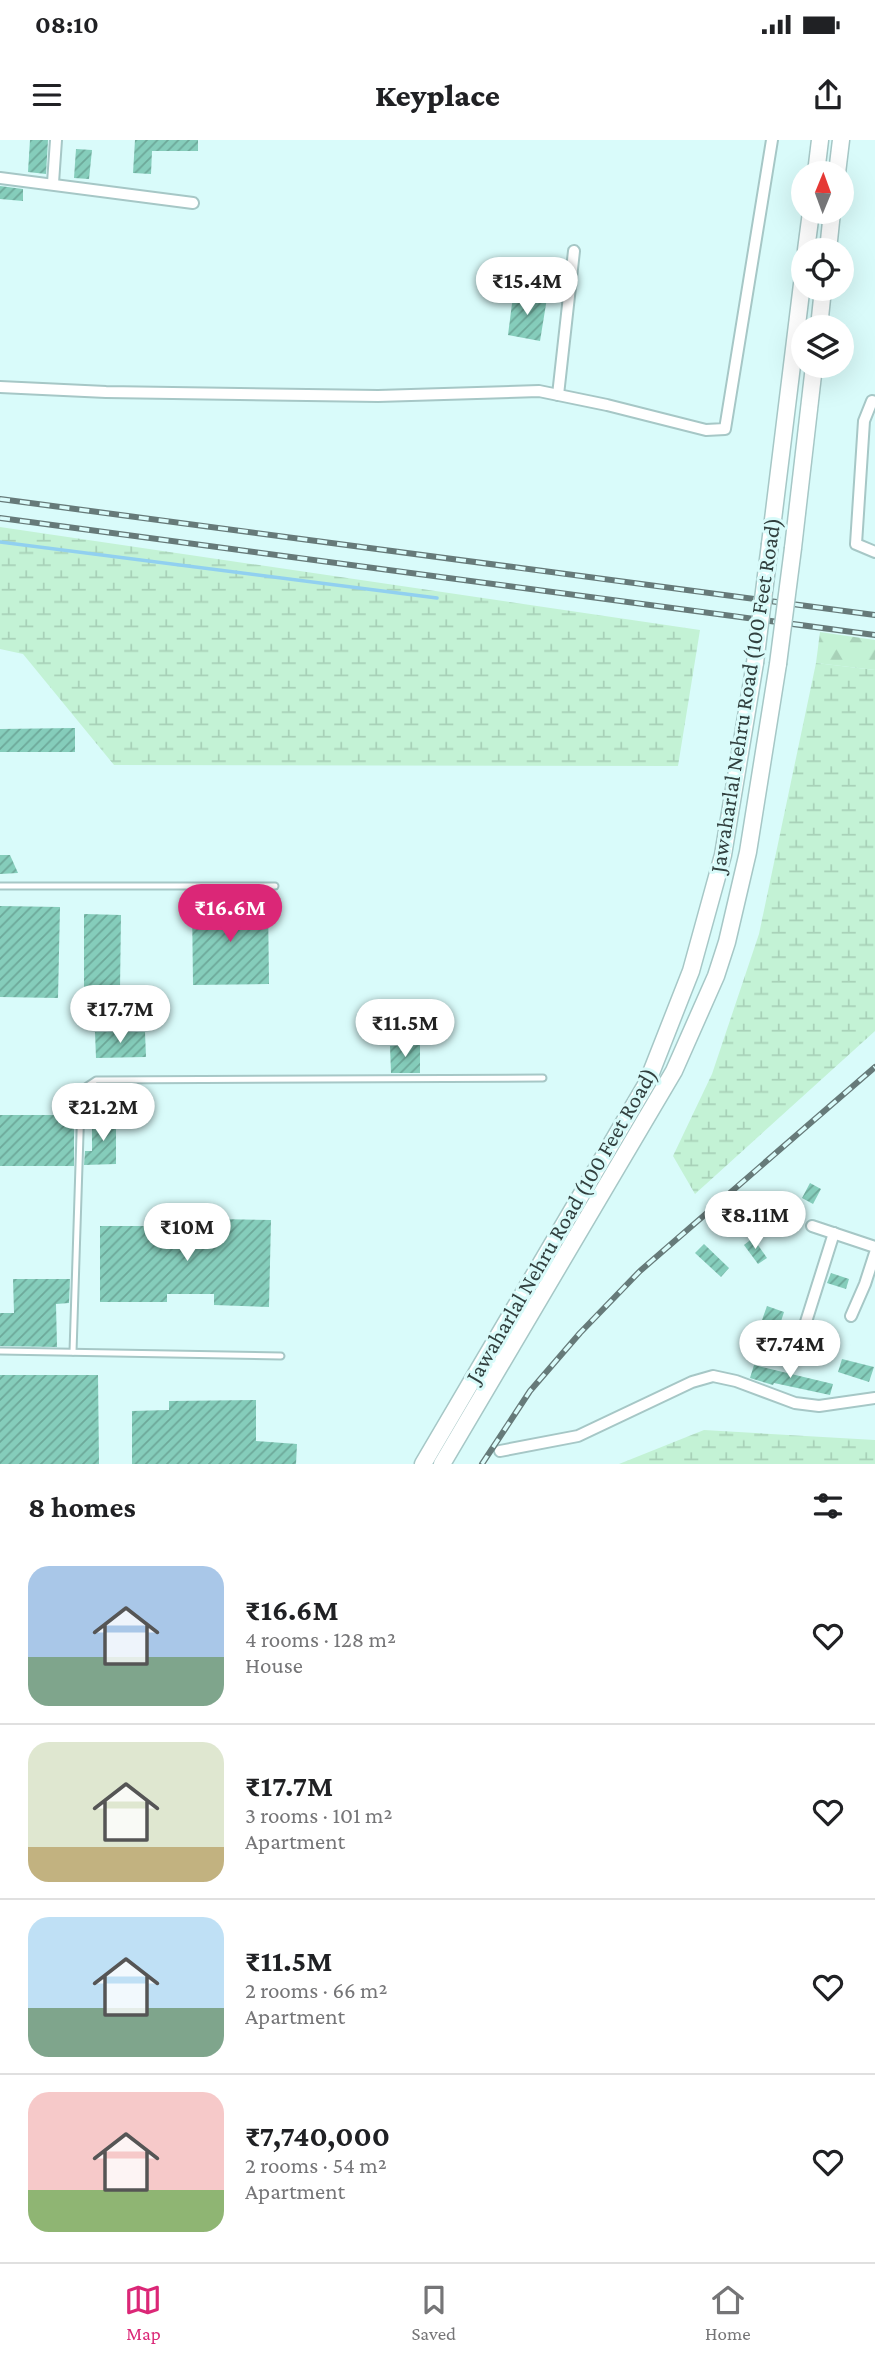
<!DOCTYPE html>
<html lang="en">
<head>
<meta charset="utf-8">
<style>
	body { margin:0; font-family:"Crimson Pro",serif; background:#f6f6f6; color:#202124; height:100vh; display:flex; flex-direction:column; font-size:26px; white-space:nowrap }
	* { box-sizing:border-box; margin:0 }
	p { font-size:23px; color:#757577 }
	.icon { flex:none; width:38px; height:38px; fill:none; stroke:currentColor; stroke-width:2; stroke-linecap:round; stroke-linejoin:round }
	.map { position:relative; height:1324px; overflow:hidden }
	.panel { display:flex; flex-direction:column; background:#fff; flex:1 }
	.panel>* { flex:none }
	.needle { width:46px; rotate:1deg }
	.tools { position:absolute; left:791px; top:21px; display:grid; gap:14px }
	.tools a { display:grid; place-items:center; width:63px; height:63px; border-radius:50%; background:#fff; box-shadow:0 7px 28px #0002; font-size:35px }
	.price { position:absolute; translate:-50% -60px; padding:0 16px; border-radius:24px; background:#fff; color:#222; font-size:23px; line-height:46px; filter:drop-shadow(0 2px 4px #0008) }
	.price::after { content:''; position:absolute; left:50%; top:42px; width:21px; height:16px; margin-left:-10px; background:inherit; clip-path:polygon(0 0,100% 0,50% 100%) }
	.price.current { background:#db2777; color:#fff }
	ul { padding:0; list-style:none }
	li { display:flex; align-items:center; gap:21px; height:175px; padding:0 28px }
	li+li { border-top:2px solid #e0e0e0 }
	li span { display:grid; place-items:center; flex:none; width:196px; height:140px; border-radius:21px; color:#555 }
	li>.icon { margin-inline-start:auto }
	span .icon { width:84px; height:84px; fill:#fffc; stroke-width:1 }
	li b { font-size:30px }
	h2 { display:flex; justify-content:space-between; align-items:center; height:84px; padding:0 28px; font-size:30px }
	.status { display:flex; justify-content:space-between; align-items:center; height:49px; padding:0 35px; background:#fff; direction:ltr }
	.status svg { height:19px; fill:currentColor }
	header { display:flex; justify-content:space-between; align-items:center; height:91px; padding:0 28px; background:#fff; font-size:32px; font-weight:800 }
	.menu { display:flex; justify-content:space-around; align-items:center; height:98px; border-top:2px solid #e0e0e0; background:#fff; font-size:19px; color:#757577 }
	.menu a { display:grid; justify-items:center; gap:4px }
	.menu .current { color:#db2777 }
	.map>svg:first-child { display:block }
</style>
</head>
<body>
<div class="status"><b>08:10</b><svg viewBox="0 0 49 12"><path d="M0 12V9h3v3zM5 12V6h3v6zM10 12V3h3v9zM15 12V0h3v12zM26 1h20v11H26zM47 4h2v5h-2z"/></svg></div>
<header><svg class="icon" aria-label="menu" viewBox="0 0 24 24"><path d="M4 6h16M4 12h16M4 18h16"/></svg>Keyplace<svg class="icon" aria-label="share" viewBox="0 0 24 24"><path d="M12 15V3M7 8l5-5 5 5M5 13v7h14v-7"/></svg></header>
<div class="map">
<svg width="875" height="1324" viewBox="0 0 875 1324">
	<defs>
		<pattern id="forest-firs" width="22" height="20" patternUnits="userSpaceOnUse" patternTransform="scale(1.75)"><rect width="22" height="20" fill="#c3f2d5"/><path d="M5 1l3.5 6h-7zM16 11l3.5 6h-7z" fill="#a8d1b8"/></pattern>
		<pattern id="wetland-marsh" width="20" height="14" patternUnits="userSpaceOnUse" patternTransform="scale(1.75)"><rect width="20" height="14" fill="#c3f2d5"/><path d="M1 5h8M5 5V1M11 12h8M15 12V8" fill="none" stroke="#a8d1b8"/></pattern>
		<pattern id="building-hatch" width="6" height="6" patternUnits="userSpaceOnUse" patternTransform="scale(1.75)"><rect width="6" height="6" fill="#85cdbb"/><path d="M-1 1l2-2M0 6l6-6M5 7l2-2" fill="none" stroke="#6da899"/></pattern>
	</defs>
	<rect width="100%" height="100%" fill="#d9fbfa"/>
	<!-- forest -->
	<polygon fill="url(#forest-firs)" points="820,492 875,500 875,530 816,523"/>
	<!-- wetland -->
	<g fill="url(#wetland-marsh)">
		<polygon points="0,387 700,490 678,626 114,625 23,514 0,509"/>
		<polygon points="816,523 875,530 875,891 695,1054 673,1016 712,934 759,794"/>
		<polygon points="704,1290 875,1300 875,1324 619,1324"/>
	</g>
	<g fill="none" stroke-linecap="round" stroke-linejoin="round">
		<!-- stream -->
		<polyline stroke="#91d0f0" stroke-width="3.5" points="0,402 437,458"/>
	</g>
	<!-- building -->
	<g fill="url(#building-hatch)">
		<polygon points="30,0 48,0 46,34 28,32"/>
		<polygon points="135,0 198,0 198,11 152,11 151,34 133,33"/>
		<polygon points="76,9 92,10 89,39 74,38"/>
		<polygon points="0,46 23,49 23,61 0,59"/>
		<polygon points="513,156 547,158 540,201 508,195"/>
		<polygon points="75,588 75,612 0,612 0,589"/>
		<polygon points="0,715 10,715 18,733 0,734"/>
		<polygon points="192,764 268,764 269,844 193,845"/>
		<polygon points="0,766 60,767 58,858 0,857"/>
		<polygon points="84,774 121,775 120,849 84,849"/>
		<polygon points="95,892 145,892 146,917 96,918"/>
		<polygon points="420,905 420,933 391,933 390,906"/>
		<rect x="0" y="975" width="74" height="51"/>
		<polygon points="92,979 116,979 116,1024 84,1025 85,1011 92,1011"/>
		<polygon points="810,1043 821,1049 813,1064 802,1058"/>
		<polygon points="216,1079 271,1080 269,1167 214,1165 214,1154 167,1154 167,1162 100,1162 100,1086 216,1086"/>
		<polygon points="753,1098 767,1118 758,1124 744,1105"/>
		<polygon points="704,1104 729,1128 721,1137 695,1113"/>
		<polygon points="831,1133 849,1139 846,1149 827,1143"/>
		<polygon points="13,1139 70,1139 69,1163 56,1164 57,1207 0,1206 0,1173 14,1173"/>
		<polygon points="767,1166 784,1172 774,1203 756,1197"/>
		<polygon points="842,1219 874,1227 869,1242 838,1232"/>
		<polygon points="754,1225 833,1244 830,1255 774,1243 773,1245 750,1238"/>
		<polygon points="0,1235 98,1235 99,1324 0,1324"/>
		<polygon points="256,1260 256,1301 297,1304 296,1324 132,1324 132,1271 169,1270 169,1261"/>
	</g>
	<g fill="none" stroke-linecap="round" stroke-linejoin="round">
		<!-- service casing -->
		<g stroke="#a6c7c6" stroke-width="9">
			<g id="service">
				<polyline points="0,746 275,746"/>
				<polyline points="0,1211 281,1216"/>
				<polyline points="73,1212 81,963 84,948 96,940 543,938"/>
			</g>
		</g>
		<!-- minor casing -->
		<g stroke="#a6c7c6" stroke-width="14">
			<g id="minor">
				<polyline points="0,38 193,63"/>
				<polyline points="53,43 56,0"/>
				<polyline points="0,247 106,252 378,256 539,251 607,265 706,290 725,289 772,0"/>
				<polyline points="558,255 574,111"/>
				<polyline points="875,262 872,261 864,281 856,404 875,412"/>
				<polyline points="812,1086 875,1107"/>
				<polyline points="851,1176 865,1144 875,1113"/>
				<polyline points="805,1185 834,1093"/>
				<polyline points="500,1311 578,1296 692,1242 713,1236 736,1241 795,1263 819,1266 875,1258"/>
			</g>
		</g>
		<!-- primary casing -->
		<g stroke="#a6c7c6" stroke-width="19">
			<g id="primary">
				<polyline points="816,33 820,0"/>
				<polyline points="837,33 841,0"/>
				<polyline points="806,110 811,72"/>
				<polyline points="828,110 832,72"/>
				<polyline points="819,187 823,149"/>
				<polyline points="770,404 803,136"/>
				<polyline points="793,408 814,226"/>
				<polyline points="423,1324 647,943 691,831 723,715 755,523"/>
				<polyline points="442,1324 674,931 716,836 727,802 748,712 778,524"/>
			</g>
		</g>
		<!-- service -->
		<use href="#service" stroke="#fff" stroke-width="5"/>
		<!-- minor -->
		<use href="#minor" stroke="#fff" stroke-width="10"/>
		<!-- primary -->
		<use href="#primary" stroke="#fff" stroke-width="16"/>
		<!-- rail casing -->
		<g stroke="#667a79" stroke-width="6">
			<g id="rail">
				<polyline points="0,359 875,475"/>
				<polyline points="0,378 875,495"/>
				<polyline points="482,1324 530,1251 580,1193 640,1131 875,927"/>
			</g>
		</g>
		<!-- rail -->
		<use href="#rail" stroke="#d9fbfa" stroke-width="3.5" stroke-dasharray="10" stroke-linecap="butt"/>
		<!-- primary-bridge casing -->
		<g stroke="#a6c7c6" stroke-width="19" stroke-linecap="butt">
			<g id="primary-bridge">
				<polyline points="755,523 770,404"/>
				<polyline points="778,524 793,408"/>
			</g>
		</g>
		<!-- primary-bridge -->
		<use href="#primary-bridge" stroke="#fff" stroke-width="16"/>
	</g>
	<g text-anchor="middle" stroke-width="6" stroke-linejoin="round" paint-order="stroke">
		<!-- street labels -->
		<g font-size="23" fill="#32403f" stroke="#d9fbfa">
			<text transform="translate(745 555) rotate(-81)" y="8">Jawaharlal Nehru Road (100 Feet Road)</text>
			<text transform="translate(561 1085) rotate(-60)" y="8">Jawaharlal Nehru Road (100 Feet Road)</text>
		</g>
	</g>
</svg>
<div class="tools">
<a><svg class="needle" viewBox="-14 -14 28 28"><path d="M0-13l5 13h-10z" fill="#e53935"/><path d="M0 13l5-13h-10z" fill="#757577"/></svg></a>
<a><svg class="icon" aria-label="locate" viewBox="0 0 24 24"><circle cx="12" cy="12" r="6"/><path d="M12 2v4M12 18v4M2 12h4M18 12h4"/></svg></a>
<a><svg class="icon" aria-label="layers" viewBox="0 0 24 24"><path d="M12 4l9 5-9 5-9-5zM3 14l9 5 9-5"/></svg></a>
</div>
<b class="price" style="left:527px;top:177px">₹15.4M</b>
<b class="price current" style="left:230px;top:804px">₹16.6M</b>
<b class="price" style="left:120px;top:905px">₹17.7M</b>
<b class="price" style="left:405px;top:919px">₹11.5M</b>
<b class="price" style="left:103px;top:1003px">₹21.2M</b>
<b class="price" style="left:755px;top:1111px">₹8.11M</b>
<b class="price" style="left:187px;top:1123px">₹10M</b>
<b class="price" style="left:790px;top:1240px">₹7.74M</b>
</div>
<section class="panel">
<h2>8 homes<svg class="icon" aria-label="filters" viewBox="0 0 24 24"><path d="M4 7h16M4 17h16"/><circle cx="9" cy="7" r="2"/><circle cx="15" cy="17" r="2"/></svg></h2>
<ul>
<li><span style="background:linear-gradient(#a9c7e8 65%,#7fa58c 0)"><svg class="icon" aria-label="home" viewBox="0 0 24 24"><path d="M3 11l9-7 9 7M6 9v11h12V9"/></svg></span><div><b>₹16.6M</b><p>4 rooms · 128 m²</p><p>House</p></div><svg class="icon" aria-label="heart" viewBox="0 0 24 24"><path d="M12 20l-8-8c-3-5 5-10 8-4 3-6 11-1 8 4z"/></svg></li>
<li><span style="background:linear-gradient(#dfe7d0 75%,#c2b280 0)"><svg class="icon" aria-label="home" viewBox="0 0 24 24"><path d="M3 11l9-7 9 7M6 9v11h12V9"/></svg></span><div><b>₹17.7M</b><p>3 rooms · 101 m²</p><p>Apartment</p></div><svg class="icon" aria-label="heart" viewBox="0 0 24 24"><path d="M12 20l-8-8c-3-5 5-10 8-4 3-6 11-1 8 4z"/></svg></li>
<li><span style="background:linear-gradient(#bfe0f5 65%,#7fa58c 0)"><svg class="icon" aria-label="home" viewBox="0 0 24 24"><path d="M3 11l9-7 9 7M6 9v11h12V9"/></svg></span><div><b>₹11.5M</b><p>2 rooms · 66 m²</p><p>Apartment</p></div><svg class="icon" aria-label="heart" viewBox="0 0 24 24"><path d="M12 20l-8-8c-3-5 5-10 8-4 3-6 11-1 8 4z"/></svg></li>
<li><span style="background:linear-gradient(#f6c9c9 70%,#8fb573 0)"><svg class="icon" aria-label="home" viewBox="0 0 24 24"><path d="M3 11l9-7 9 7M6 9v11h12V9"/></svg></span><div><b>₹7,740,000</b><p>2 rooms · 54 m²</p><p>Apartment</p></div><svg class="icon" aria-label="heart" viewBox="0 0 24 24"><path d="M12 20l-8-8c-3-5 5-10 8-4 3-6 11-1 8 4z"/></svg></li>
</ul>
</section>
<nav class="menu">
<a class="current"><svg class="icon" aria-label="map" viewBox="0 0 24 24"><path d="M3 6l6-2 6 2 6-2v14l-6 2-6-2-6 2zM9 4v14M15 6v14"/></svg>Map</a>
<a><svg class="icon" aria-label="saved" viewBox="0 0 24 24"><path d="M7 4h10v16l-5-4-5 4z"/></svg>Saved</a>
<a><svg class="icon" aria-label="home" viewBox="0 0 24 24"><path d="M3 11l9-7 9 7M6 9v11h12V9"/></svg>Home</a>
</nav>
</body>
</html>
